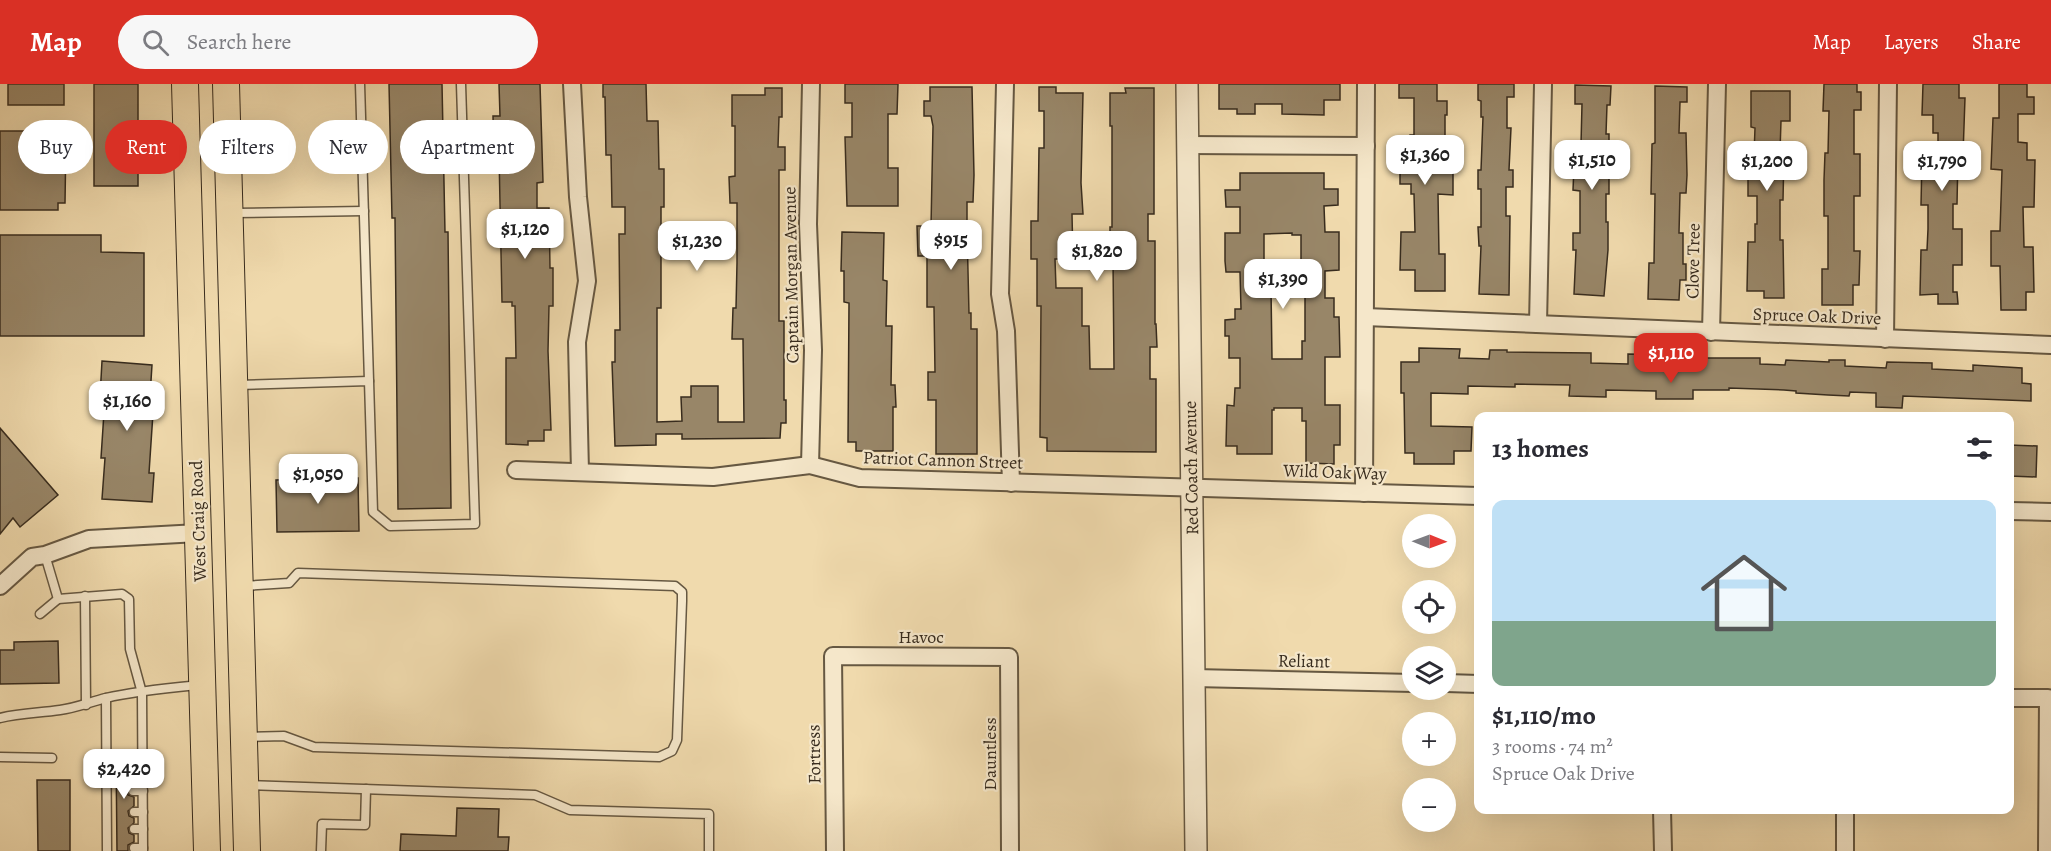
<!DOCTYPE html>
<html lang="en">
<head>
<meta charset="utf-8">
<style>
	body { margin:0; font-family:Alegreya,serif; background:#f7f7f7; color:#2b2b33; height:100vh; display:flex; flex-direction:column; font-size:22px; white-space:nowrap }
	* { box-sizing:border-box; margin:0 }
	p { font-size:20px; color:#7c7c81 }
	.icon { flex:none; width:33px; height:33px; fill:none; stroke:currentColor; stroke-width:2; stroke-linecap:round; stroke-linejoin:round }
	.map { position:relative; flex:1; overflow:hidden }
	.sheet { position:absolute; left:1474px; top:328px; width:540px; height:402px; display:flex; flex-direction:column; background:#fff; border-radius:12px; box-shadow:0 6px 24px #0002 }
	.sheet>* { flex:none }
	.banner { position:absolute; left:18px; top:36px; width:570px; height:54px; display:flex; gap:12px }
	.needle { width:39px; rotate:91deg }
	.fabs { position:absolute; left:1402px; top:430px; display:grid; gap:12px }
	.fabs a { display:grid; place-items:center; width:54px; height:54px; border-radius:50%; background:#fff; box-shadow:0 6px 24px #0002; font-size:30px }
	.price { position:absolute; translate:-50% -51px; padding:0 14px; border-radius:12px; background:#fff; color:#222; font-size:20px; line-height:39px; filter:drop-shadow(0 2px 3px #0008) }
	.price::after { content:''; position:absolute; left:50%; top:36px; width:18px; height:14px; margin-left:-9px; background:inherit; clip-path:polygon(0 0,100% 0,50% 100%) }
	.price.selected { background:#d93025; color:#fff }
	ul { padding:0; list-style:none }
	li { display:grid; align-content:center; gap:12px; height:318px; padding:0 18px }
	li+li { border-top:2px solid #e1e1e2 }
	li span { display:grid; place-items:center; height:186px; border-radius:12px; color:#555 }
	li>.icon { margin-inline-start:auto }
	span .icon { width:108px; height:108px; fill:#fffc; stroke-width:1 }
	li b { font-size:26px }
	h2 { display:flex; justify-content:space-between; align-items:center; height:72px; padding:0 18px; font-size:26px }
	.pill { padding:0 21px; border-radius:27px; background:#fff; box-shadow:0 6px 24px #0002; font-size:21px; line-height:54px }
	.pill.selected { background:#d93025; color:#fff }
	header { display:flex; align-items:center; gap:36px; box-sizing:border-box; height:84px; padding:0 30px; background:#d93025; color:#fff }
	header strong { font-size:28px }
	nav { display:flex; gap:33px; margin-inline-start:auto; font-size:21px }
	.search { width:420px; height:54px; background:#f7f7f7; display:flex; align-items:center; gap:15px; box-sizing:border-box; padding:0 21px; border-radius:33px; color:#7c7c81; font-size:22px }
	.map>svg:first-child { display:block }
</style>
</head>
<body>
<header>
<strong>Map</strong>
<div class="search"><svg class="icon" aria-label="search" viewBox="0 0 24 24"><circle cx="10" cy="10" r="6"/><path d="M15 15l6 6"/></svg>Search here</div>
<nav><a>Map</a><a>Layers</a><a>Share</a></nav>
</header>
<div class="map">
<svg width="2051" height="767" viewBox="0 0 2051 767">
	<rect width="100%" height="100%" fill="#f0daad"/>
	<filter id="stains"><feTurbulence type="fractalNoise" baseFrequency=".00333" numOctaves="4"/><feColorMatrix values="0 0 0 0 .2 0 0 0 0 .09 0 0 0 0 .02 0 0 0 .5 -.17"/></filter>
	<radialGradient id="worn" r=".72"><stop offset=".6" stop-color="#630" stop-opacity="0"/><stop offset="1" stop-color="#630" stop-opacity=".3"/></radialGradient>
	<!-- building -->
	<g fill="#988668" stroke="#382c1e" stroke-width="1.5" fill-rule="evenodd">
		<rect x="8" y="0" width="56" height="21"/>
		<rect x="94" y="0" width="44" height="102"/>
		<polygon points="389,0 442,0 445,148 448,148 451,424 398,425 395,134 392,134"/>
		<polygon points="499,0 540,0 543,98 537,99 537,124 549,124 550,184 553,184 553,222 549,222 548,267 551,346 544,346 544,357 528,357 528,361 506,360 506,274 516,274 515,222 512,222 512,218 502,218 499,70 494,70 493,32 500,32"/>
		<polygon points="603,0 646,0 647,37 658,37 659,85 664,85 664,123 661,123 661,224 657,224 657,338 682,337 681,313 691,313 691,302 718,302 718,338 744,338 743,255 732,255 733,224 736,224 737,179 737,119 730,119 729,93 735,92 735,42 732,42 732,11 765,11 765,4 782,4 782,33 779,33 778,63 785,63 785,86 779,86 779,237 784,237 784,316 786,316 786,339 781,339 780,354 682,355 682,350 656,350 656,361 615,362 612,278 615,278 615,246 620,246 619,150 625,150 625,123 612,123 611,71 606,71 605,13 603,13"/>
		<polygon points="845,0 898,0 897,30 888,30 888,84 898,84 898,122 847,122 845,53 852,53 852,19 845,19"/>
		<polygon points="1219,0 1340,0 1340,16 1324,16 1324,31 1282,30 1282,20 1255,20 1255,30 1237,30 1237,25 1219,25"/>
		<polygon points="1399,0 1437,0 1437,17 1447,17 1447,31 1445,31 1445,84 1453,84 1453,111 1438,110 1439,170 1445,170 1445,207 1415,207 1415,186 1400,186 1401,148 1415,148 1414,110 1411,110 1411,100 1400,100 1400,62 1409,62 1410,51 1414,51 1414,14 1399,14"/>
		<polygon points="1478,0 1514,0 1514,13 1507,13 1507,44 1511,44 1509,86 1513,86 1513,103 1506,103 1506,132 1510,132 1509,211 1479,210 1481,162 1479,162 1478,143 1481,143 1481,105 1478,105 1478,86 1481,86 1483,33 1481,33 1481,17 1478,16"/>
		<polygon points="1824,0 1857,0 1857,8 1861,8 1861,26 1854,26 1854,70 1860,70 1860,112 1854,112 1854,167 1860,167 1859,201 1853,201 1853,221 1822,221 1822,185 1828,185 1828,132 1824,132 1824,96 1825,69 1828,69 1829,27 1823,27"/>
		<polygon points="1923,0 1959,0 1959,14 1965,14 1963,71 1958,71 1957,120 1953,120 1953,145 1962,145 1962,181 1953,181 1953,208 1957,208 1958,220 1938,220 1938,210 1920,211 1921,166 1927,166 1928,145 1928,121 1921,121 1922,73 1938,73 1938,49 1933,49 1933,31 1922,31"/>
		<polygon points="1999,0 2027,0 2027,13 2034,13 2034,30 2018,30 2018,58 2027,59 2027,76 2035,76 2034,123 2023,123 2024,163 2033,163 2034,208 2026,208 2026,226 2001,226 2000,182 1991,182 1991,147 2000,147 2002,86 1991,85 1993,34 1999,34"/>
		<polygon points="1575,1 1611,2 1610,21 1607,21 1606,50 1609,50 1609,110 1606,110 1606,138 1608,138 1608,166 1604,212 1574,210 1576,166 1573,166 1573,149 1580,149 1580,107 1573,106 1575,59 1581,60 1582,20 1575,20"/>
		<polygon points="1655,2 1687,3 1687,18 1680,18 1679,49 1686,49 1687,91 1686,109 1680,109 1679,149 1683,149 1683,180 1686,180 1686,196 1680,196 1679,216 1648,215 1649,179 1654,179 1655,110 1651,110 1652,60 1655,59"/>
		<polygon points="930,3 972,3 974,91 973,118 967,118 967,146 969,229 971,229 971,245 977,245 977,370 936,370 936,316 928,316 928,288 935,288 934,223 927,223 927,172 918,172 917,142 931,142 933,42 931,32 924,32 924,17 930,17"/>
		<polygon points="1039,3 1056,3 1056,9 1083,9 1081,99 1083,130 1072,130 1073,175 1055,175 1056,204 1082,204 1082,242 1089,242 1090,285 1114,285 1113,175 1110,175 1110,143 1112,143 1112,42 1110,42 1110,9 1126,9 1125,4 1154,4 1154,130 1148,130 1148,157 1155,157 1155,240 1156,240 1157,263 1150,263 1150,295 1156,295 1156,368 1047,367 1047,354 1040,353 1041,222 1037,222 1037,175 1031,175 1031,137 1038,137 1039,64 1044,64 1044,27 1039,27"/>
		<polygon points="1751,7 1790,7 1790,37 1781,37 1780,67 1784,68 1783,116 1780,116 1780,156 1783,156 1784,214 1764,214 1764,207 1747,207 1748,158 1755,158 1755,140 1757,140 1757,112 1748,112 1748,70 1754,71 1755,44 1751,43"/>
		<polygon points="0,47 58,47 58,54 66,54 65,119 58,119 58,126 0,126"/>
		<path d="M1240,89h84v16h14v16l-14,1 1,26h14v38l-14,1v27h9v19h5l1,40h-15v48h15v40h-6v19l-28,-1v-42h-4v-13h-28v2h-2v44h-35v-8h-11l1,-41 7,1 1,-18h5v-30h-11v-22h-4v-16l10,-1v-10h6l-1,-37h-14l-1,-11v-28h15v-26h-14l-1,-17h15zM1292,149v2h9v37h-37v-38zM1305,203v54h-3v18h-30l-1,-71z"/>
		<polygon points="842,148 884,149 883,196 887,197 886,242 892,242 891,301 895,301 896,323 893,323 893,367 856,367 856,358 848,358 849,219 844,218 844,187 841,187"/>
		<polygon points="0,151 101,151 101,168 144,169 144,252 0,252"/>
		<polygon points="1419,264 1460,265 1459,274 1489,275 1490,266 1507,266 1507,268 1591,269 1591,279 1628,280 1628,270 1677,271 1677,274 1760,274 1760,280 1785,281 1786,276 1829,278 1829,276 1845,276 1845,282 1886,284 1887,278 1932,279 1932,285 1973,287 1973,281 2022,284 2022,299 2031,300 2031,317 1903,312 1902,324 1876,323 1876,309 1850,308 1849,312 1828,311 1796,309 1796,307 1784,306 1729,304 1729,306 1693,306 1693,315 1656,315 1656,307 1606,306 1606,313 1569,312 1570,301 1515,300 1515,303 1468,302 1468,310 1431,309 1431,342 1472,343 1471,367 1454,367 1454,380 1414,380 1414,369 1405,369 1404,309 1401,309 1401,278 1419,278"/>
		<polygon points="102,277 152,281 149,328 153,329 149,389 154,389 152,418 102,415 105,374 101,374 105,313 100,313"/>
		<polygon points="0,344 58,411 20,443 13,434 0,450"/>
		<polygon points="2010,361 2037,362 2036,393 2010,392"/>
		<polygon points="358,394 359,447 277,448 276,396"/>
		<polygon points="58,557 59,599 0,600 0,566 14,566 14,558"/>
		<polygon points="116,667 133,667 133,678 129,679 127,683 128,688 133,690 133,701 129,702 127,706 128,711 134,713 134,722 128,727 129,732 134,734 134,739 128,744 129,749 134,751 134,758 128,761 128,767 117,767"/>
		<polygon points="37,696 70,696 70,767 38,767"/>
		<polygon points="457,724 499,725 498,753 509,753 508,767 400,767 401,750 456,752"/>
	</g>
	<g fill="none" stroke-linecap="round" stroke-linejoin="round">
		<!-- service casing -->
		<g stroke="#665842" stroke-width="11">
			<g id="service">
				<polyline points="360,0 369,297"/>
				<polyline points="232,129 364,127"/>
				<polyline points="237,301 369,297 373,428 390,442 475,440 461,0"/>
				<polyline points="45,471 58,515 122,510 129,515 130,565 142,609 143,767"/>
				<polyline points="243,502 289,499 298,489 675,502 682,508 682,517 677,656 672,667 659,673 314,663 284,652 245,653"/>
				<polyline points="85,512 86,621"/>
				<polyline points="40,530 58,515"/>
				<polyline points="106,614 107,767"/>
				<path d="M0,634c20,-5 40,-5 60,-8 16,-2 30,-8 46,-12 29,-7 62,-10 93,-13"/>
				<polyline points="0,673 52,674"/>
				<polyline points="133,684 142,684"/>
				<polyline points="249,701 535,711 570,726 709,730 709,767"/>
				<polyline points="133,707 143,707"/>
				<polyline points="134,728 143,728"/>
				<polyline points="134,745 143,745"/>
				<polyline points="134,764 143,764"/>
				<polyline points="321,767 322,740 365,741 366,705"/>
			</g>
		</g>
		<!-- minor casing -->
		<g stroke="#665842" stroke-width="20">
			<g id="minor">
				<polyline points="572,0 578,113 587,197 577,258 580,388"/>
				<polyline points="1005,0 1000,210 1006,247 1011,399"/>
				<polyline points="1187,61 1366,62"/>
				<polyline points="1365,233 2051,261"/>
				<polyline points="1538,240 1543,0"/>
				<polyline points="1711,248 1717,0"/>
				<polyline points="1885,255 1888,0"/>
				<polyline points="810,381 813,266 808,140 811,0"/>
				<polyline points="516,386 713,393 810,381 860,394 1479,412"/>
				<polyline points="1364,409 1366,0"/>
				<polyline points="2010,427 2051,428"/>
				<polyline points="0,502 32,473 45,471 89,455 198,449"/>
				<polyline points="1194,594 1413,599"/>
				<polyline points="1446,599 1479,600"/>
				<polyline points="2010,614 2048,614 2047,767"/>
				<polyline points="1662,726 1663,767"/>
				<polyline points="835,767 833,572 1009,573 1010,767"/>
				<polyline points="1845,767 1845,726"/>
			</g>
		</g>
		<!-- tertiary casing -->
		<g stroke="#665842" stroke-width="24">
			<polyline id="tertiary" points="1187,0 1196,767"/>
		</g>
		<!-- primary casing -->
		<g stroke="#382c1e" stroke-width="28">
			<g id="primary">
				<polyline points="185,0 207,767"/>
				<polyline points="226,0 247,767"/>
			</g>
		</g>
		<!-- service -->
		<use href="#service" stroke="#f5e7ca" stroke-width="8"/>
		<!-- minor -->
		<use href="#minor" stroke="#f5e7ca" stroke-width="16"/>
		<!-- tertiary -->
		<use href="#tertiary" stroke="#f5e7ca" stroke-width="21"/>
		<!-- primary -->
		<use href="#primary" stroke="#f0daad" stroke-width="26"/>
	</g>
	<g text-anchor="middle" stroke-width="4.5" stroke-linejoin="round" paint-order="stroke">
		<!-- street labels -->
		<g font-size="18" fill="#382c1e" stroke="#f5e7ca">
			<text transform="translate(1693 177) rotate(-89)" y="6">Clove Tree</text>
			<text transform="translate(791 191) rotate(-91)" y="6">Captain Morgan Avenue</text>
			<text transform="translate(1817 232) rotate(2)" y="6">Spruce Oak Drive</text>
			<text transform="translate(943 376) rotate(2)" y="6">Patriot Cannon Street</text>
			<text transform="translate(1191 384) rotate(-91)" y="6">Red Coach Avenue</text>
			<text transform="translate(1335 388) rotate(2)" y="6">Wild Oak Way</text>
			<text transform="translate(198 437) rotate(-92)" y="6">West Craig Road</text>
			<text x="921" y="559">Havoc</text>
			<text transform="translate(1304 577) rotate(1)" y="6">Reliant</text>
			<text transform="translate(814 670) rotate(-91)" y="6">Fortress</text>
			<text transform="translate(990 670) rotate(-90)" y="6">Dauntless</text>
		</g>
	</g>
	<rect width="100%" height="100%" filter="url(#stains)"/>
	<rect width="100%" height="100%" fill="url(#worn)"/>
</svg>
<div class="fabs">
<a><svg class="needle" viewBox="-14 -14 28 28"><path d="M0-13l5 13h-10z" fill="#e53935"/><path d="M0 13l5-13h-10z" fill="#7c7c81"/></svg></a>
<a><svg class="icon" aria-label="locate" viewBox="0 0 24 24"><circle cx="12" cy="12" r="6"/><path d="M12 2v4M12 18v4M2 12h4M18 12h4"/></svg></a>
<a><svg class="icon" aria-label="layers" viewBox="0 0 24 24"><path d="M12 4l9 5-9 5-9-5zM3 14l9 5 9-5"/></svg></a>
<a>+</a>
<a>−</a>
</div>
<b class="price" style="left:1425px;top:102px">$1,360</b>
<b class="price" style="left:1592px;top:107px">$1,510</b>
<b class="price" style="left:1767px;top:108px">$1,200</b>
<b class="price" style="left:1942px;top:108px">$1,790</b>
<b class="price" style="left:525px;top:176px">$1,120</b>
<b class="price" style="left:951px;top:187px">$915</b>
<b class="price" style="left:697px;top:188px">$1,230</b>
<b class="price" style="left:1097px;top:198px">$1,820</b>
<b class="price" style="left:1283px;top:226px">$1,390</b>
<b class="price selected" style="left:1671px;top:300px">$1,110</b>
<b class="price" style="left:127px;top:348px">$1,160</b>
<b class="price" style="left:318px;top:421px">$1,050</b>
<b class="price" style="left:124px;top:716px">$2,420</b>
<div class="banner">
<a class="pill">Buy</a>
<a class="pill selected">Rent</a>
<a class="pill">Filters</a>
<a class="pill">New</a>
<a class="pill">Apartment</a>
</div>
<section class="sheet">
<h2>13 homes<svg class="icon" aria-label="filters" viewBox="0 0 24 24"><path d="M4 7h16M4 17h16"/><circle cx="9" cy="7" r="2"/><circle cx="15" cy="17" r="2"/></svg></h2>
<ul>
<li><span style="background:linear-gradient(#bfe0f5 65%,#7fa58c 0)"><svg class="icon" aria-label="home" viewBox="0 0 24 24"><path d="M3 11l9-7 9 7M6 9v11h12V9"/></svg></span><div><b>$1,110/mo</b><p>3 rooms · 74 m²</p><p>Spruce Oak Drive</p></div></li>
</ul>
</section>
</div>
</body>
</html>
